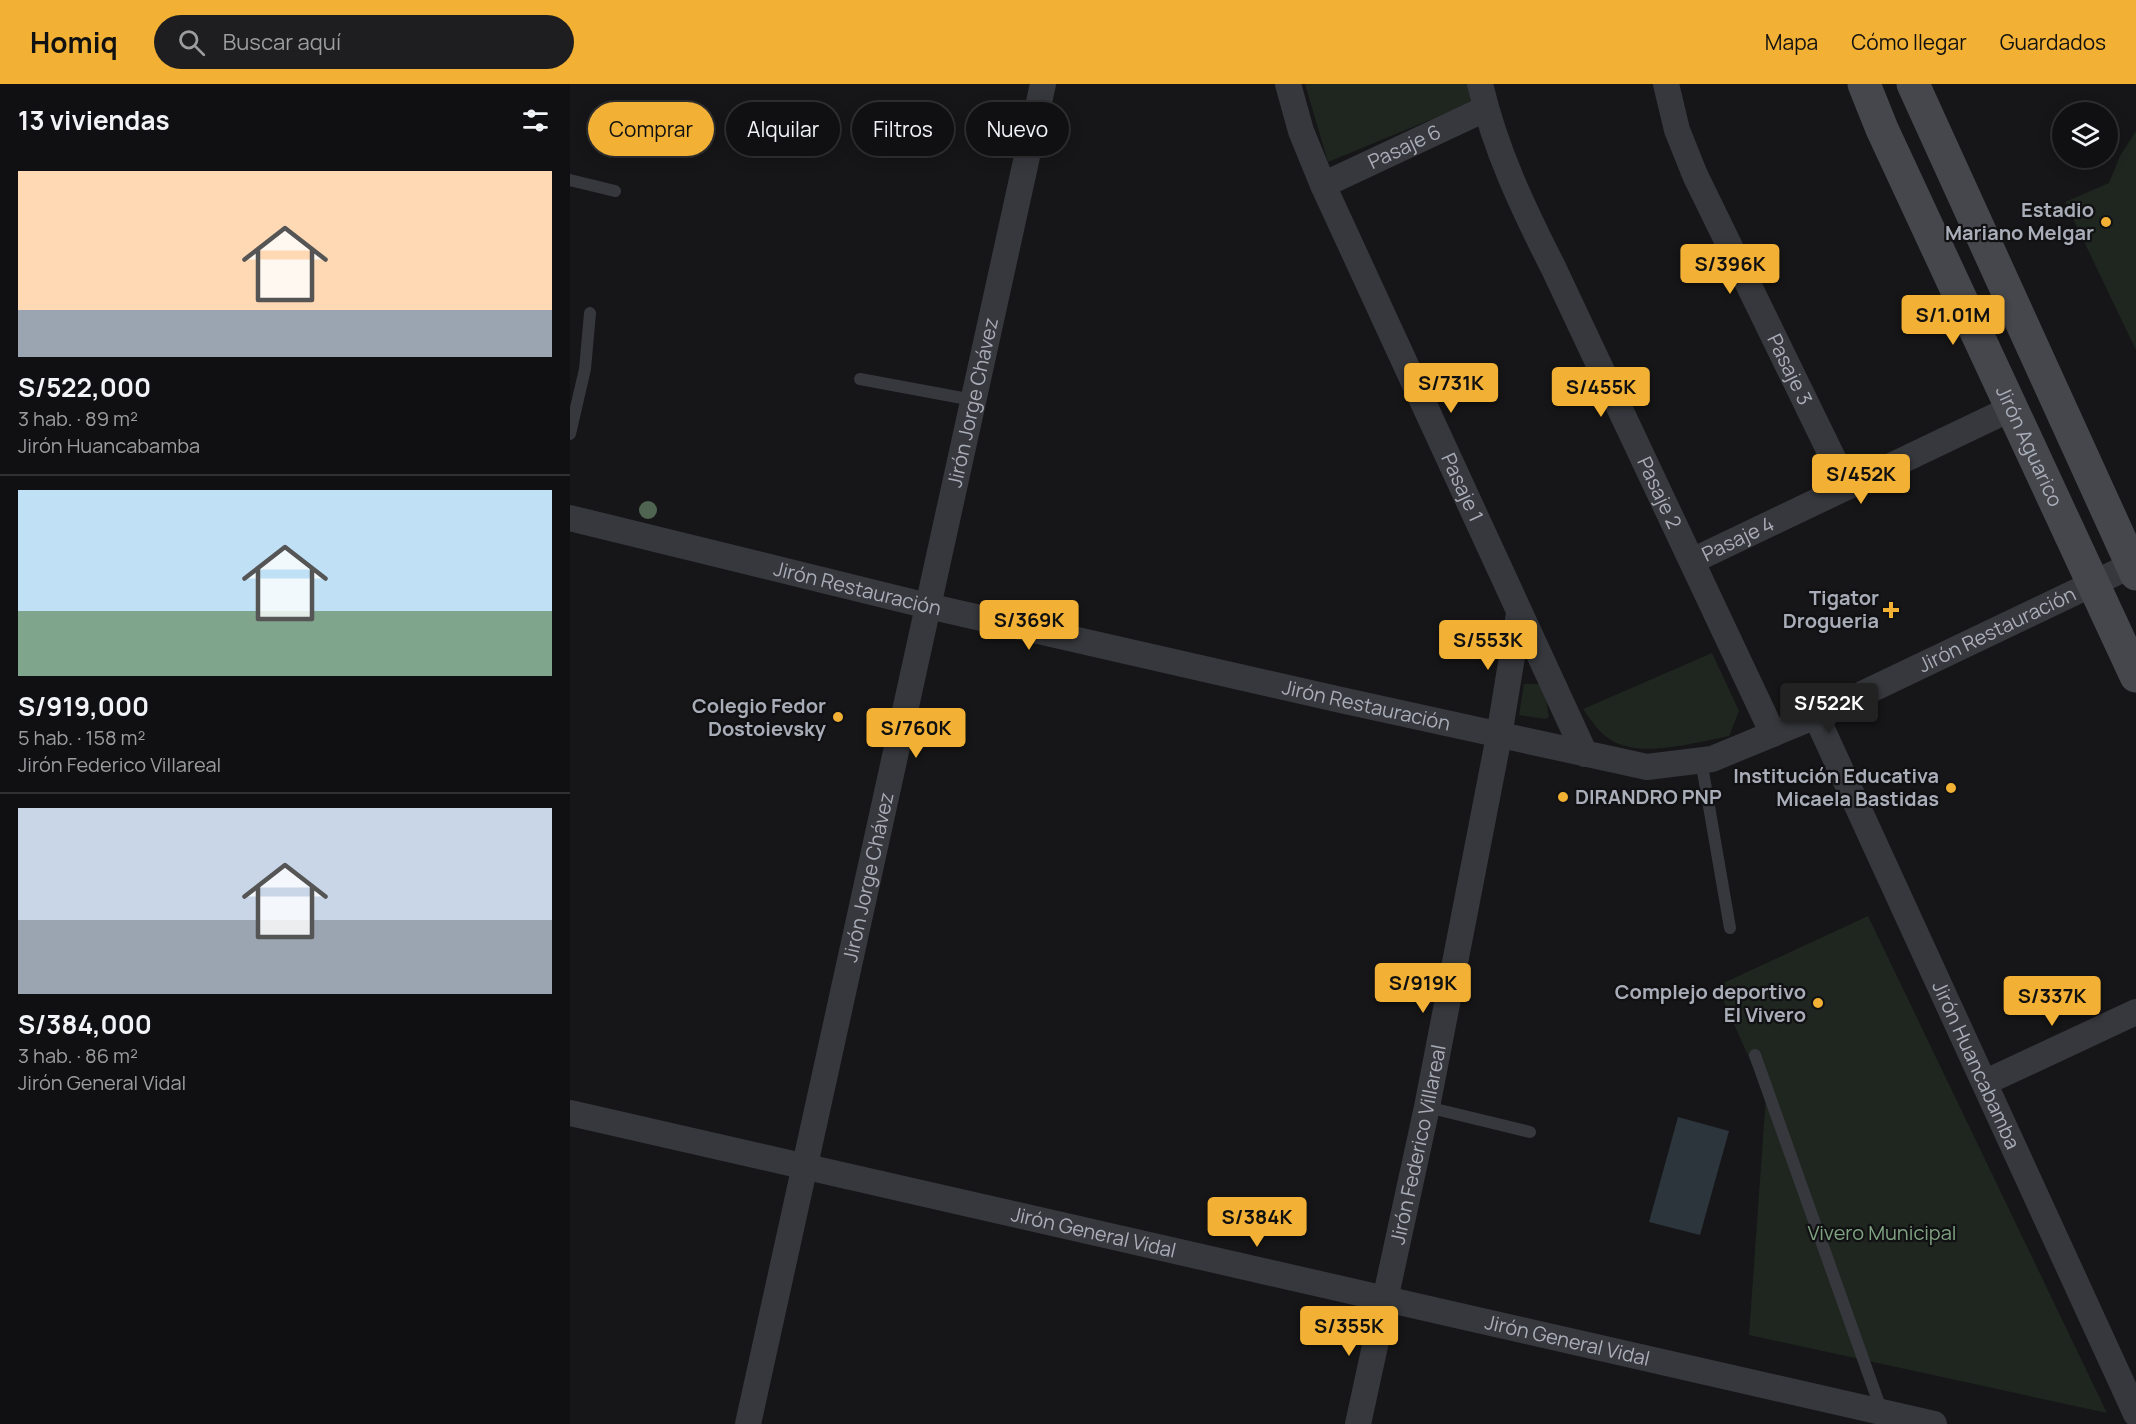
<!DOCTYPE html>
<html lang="es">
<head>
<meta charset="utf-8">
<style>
	body { margin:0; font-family:Manrope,sans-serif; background:#1e1e20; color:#f1f3f6; height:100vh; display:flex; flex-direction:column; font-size:22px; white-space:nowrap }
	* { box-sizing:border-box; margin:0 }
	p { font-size:20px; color:#9c9d9f }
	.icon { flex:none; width:33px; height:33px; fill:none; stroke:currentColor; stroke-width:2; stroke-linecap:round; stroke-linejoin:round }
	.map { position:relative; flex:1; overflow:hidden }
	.details { display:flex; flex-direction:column; background:#101012; width:570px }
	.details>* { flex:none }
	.top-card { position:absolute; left:18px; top:18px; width:570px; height:54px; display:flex; gap:12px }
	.controls { position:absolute; left:1482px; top:18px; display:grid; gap:12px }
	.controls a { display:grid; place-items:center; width:66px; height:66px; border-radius:50%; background:#101012; box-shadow:0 3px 15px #0003,0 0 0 2px #303032; font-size:30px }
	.price { position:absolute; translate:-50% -51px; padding:0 14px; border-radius:6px; background:#f2b134; color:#111; font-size:20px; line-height:39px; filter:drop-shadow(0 2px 3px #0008) }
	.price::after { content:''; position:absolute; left:50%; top:36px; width:18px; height:14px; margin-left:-9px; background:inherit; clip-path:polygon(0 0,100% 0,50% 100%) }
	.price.active { background:#222; color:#fff }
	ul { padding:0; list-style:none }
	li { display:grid; align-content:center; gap:12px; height:318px; padding:0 18px }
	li+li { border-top:2px solid #303032 }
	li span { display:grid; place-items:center; height:186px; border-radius:0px; color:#555 }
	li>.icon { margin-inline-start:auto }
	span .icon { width:108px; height:108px; fill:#fffc; stroke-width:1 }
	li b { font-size:26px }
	h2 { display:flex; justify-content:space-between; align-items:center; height:72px; padding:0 18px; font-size:26px }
	.pill { padding:0 21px; border-radius:27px; background:#101012; box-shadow:0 3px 15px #0003,0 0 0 2px #303032; font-size:21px; line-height:54px }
	.pill.active { background:#f2b134; color:#111 }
	header { display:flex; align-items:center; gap:36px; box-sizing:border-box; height:84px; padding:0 30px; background:#f2b134; color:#111 }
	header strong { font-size:28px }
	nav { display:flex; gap:33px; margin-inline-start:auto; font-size:21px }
	.search { width:420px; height:54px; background:#1e1e20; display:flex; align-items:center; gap:15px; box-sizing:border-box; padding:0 21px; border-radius:33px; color:#9c9d9f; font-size:22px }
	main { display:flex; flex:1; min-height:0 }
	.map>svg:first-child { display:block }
</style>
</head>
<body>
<header>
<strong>Homiq</strong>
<div class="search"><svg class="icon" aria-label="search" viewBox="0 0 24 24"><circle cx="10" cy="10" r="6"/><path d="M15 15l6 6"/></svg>Buscar aquí</div>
<nav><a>Mapa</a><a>Cómo llegar</a><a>Guardados</a></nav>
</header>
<main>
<section class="details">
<h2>13 viviendas<svg class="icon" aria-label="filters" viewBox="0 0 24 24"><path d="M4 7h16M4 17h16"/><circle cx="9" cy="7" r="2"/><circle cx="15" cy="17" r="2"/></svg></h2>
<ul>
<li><span style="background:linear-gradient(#ffd9b3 75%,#9aa5b1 0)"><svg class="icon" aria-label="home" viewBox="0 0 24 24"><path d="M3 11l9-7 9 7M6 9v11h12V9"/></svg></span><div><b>S/522,000</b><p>3 hab. · 89 m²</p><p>Jirón Huancabamba</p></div></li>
<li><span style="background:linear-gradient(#bfe0f5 65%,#7fa58c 0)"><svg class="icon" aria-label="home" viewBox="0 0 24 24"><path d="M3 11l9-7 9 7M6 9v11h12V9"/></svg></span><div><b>S/919,000</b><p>5 hab. · 158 m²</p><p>Jirón Federico Villareal</p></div></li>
<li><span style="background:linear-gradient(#c9d6e8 60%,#9aa5b1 0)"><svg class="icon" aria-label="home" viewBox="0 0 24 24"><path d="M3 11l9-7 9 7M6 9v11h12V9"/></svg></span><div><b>S/384,000</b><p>3 hab. · 86 m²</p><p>Jirón General Vidal</p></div></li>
</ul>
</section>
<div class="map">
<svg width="1566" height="1340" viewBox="0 0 1566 1340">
	<rect width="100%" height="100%" fill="#161618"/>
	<!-- green -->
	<g fill="#1e261f">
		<polygon points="735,0 897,0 901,19 758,78"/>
		<polygon points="1566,47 1566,266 1495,118 1539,99 1550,72"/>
		<path d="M1142,569l27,58 -10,25c-32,6 -89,23 -118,4 -12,-7 -20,-20 -28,-31z"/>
		<polygon points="954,600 971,600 974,604 979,633 975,635 949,631"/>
		<polygon points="1298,832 1537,1329 1179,1251 1196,1012 1147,902"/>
	</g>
	<!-- water -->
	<polygon fill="#2c353c" points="1108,1033 1159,1047 1130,1151 1079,1138"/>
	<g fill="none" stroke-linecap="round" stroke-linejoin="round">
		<!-- lane -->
		<g stroke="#37383d" stroke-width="12">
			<polyline points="0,96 45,107"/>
			<polyline points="290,295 403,316"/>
			<polyline points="0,350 15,285 20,229"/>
			<polyline points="1131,676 1160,844"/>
			<polyline points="1185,971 1312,1328"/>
			<polyline points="857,1023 960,1048"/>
		</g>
		<!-- street -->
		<g stroke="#37383d" stroke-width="26">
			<path id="s1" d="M718,0l13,47 22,54 262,569"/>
			<path id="s2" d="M910,0c15,65 43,124 73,183l220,467"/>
			<path id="s3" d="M1096,0l11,46 18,45 152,312"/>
			<path id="s4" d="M753,101l162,-76"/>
			<path id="s5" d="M0,434l358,88 413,94 306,67 65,-8 104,-43 316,-151"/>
			<path id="s6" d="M1122,477l318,-152"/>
			<path id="s7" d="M1246,632l320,698"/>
			<polyline points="1416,998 1566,928"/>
			<path id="s8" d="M0,1029l1364,311"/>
			<path id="s9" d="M178,1340l295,-1340"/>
			<path id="s10" d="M788,1340l69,-317 72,-371 20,-122"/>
		</g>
		<!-- secondary -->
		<g stroke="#45474d" stroke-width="33">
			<path id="s11" d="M1294,0l18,45 254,547"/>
			<polyline points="1343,0 1566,490"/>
		</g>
	</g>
	<!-- trees -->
	<circle fill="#506452" cx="78" cy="426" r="9"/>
	<!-- markers -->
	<g fill="#f2b134" stroke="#111113" stroke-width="2">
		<circle cx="1536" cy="138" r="6"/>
		<path d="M1318 517h6v6h6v6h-6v6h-6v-6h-6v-6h6z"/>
		<circle cx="268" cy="633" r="6"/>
		<circle cx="1381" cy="704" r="6"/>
		<circle cx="993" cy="713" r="6"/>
		<circle cx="1248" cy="919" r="6"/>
	</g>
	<g text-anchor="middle" stroke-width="4.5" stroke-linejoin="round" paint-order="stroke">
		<!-- street labels -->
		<g font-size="20" fill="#a8adb8" stroke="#111113">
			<text dy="7" stroke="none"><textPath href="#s4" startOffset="90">Pasaje 6</textPath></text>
			<text dy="7" stroke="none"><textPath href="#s3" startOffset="312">Pasaje 3</textPath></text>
			<text dy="7" stroke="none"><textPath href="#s9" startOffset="1046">Jirón Jorge Chávez</textPath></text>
			<text dy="7" stroke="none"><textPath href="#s11" startOffset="398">Jirón Aguarico</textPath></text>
			<text dy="7" stroke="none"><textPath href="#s1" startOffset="440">Pasaje 1</textPath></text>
			<text dy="7" stroke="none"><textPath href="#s2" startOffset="447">Pasaje 2</textPath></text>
			<text dy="7" stroke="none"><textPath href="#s6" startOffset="51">Pasaje 4</textPath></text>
			<text dy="7" stroke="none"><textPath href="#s5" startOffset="296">Jirón Restauración</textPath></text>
			<text dy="7" stroke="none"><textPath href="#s5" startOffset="1484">Jirón Restauración</textPath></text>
			<text dy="7" stroke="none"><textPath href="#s5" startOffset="818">Jirón Restauración</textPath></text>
			<text dy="7" stroke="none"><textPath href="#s9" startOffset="560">Jirón Jorge Chávez</textPath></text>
			<text dy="7" stroke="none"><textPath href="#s7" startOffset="384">Jirón Huancabamba</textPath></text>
			<text dy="7" stroke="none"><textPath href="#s10" startOffset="286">Jirón Federico Villareal</textPath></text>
			<text dy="7" stroke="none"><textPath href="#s8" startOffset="537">Jirón General Vidal</textPath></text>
			<text dy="7" stroke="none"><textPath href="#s8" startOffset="1023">Jirón General Vidal</textPath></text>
		</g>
		<!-- poi labels -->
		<g font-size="20" font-weight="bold" fill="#a8adb8" stroke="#111113" text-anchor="end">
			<text x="1524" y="133">Estadio<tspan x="1524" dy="23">Mariano Melgar</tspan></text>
			<text x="1309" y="521">Tigator<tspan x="1309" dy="23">Drogueria</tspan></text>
			<text x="256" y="629">Colegio Fedor<tspan x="256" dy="23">Dostoievsky</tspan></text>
			<text x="1369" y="699">Institución Educativa<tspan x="1369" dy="23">Micaela Bastidas</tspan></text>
			<text x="1005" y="720" text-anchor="start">DIRANDRO PNP</text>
			<text x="1236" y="915">Complejo deportivo<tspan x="1236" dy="23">El Vivero</tspan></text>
		</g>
		<!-- park labels -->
		<g font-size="20" fill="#7fa381" stroke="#111113">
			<text x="1312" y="1156">Vivero Municipal</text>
		</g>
	</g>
</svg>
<div class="controls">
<a><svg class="icon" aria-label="layers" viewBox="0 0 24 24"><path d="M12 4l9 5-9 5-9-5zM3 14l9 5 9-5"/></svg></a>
</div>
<b class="price" style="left:1160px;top:211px">S/396K</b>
<b class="price" style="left:1383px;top:262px">S/1.01M</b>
<b class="price" style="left:881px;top:330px">S/731K</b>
<b class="price" style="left:1031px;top:334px">S/455K</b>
<b class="price" style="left:1291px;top:421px">S/452K</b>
<b class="price" style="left:459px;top:567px">S/369K</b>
<b class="price" style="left:918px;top:587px">S/553K</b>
<b class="price active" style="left:1259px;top:650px">S/522K</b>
<b class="price" style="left:346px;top:675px">S/760K</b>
<b class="price" style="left:853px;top:930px">S/919K</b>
<b class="price" style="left:1482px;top:943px">S/337K</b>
<b class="price" style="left:687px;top:1164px">S/384K</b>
<b class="price" style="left:779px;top:1273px">S/355K</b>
<div class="top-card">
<a class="pill active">Comprar</a>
<a class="pill">Alquilar</a>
<a class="pill">Filtros</a>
<a class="pill">Nuevo</a>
</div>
</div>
</main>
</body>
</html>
